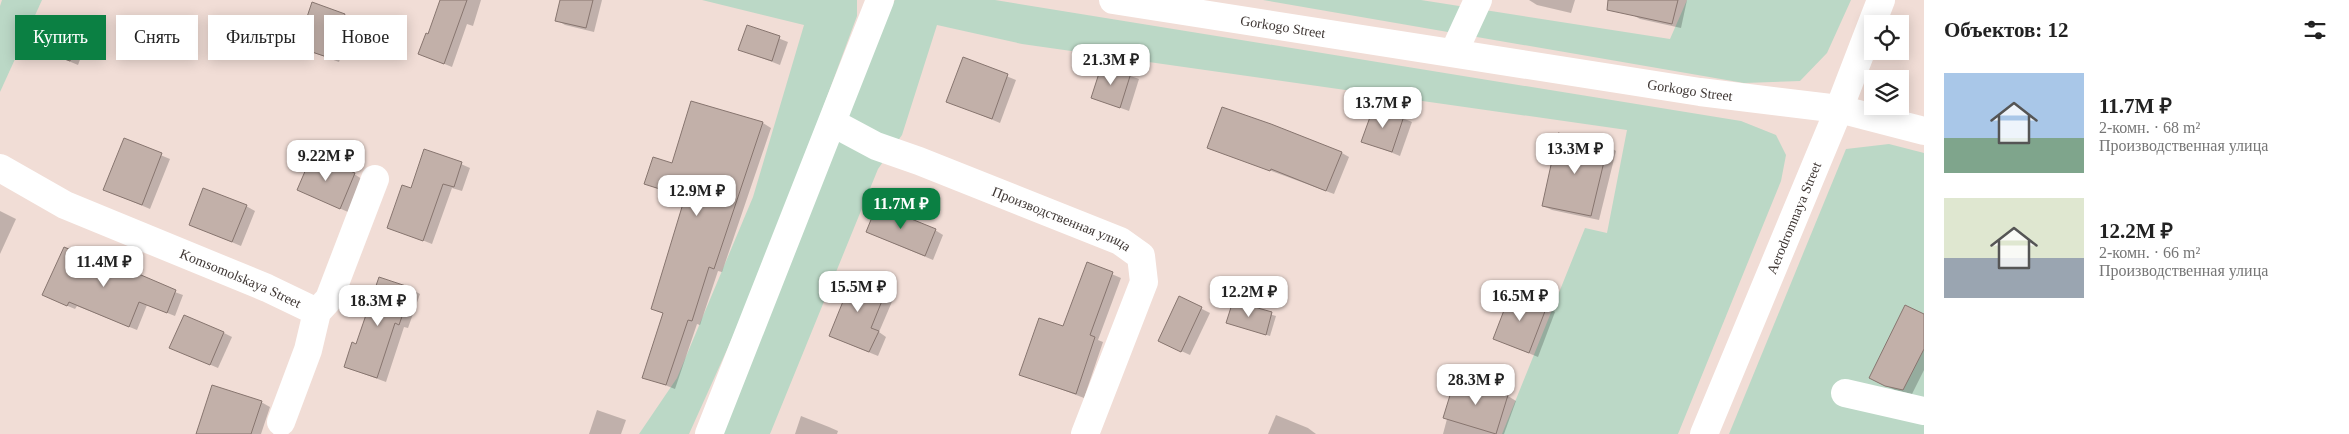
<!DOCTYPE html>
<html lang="ru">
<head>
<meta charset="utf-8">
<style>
	body { margin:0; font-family:"Times New Roman",serif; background:#f2f2f2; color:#222; height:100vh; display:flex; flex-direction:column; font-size:19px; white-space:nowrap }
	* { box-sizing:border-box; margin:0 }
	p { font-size:16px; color:#767676 }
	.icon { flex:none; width:28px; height:28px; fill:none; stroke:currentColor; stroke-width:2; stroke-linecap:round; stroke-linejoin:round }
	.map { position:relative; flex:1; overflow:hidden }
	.details { display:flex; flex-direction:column; background:#fff; width:425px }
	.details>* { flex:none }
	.banner { position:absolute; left:15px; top:15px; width:475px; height:45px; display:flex; gap:10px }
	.controls { position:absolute; left:1864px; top:15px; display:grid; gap:10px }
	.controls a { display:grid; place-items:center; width:45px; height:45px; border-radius:0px; background:#fff; box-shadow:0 2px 12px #0003; font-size:25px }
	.price { position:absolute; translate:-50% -42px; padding:0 11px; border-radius:10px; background:#fff; color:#222; font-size:16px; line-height:32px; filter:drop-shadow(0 1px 2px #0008) }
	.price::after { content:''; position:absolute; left:50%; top:30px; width:15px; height:11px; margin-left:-8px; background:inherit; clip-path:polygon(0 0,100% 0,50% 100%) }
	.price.selected { background:#0b8043; color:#fff }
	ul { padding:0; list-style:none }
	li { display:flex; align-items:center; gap:15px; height:125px; padding:0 20px }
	li span { display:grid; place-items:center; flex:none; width:140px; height:100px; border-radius:0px; color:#555 }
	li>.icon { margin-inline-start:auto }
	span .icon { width:60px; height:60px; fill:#fffc; stroke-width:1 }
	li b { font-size:21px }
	h2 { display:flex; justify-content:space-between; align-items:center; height:60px; padding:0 20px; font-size:21px }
	.pill { padding:0 18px; border-radius:0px; background:#fff; box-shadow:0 2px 12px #0003; font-size:18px; line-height:45px }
	.pill.selected { background:#0b8043; color:#fff }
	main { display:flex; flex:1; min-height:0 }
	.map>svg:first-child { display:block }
</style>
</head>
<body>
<main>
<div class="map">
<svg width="1924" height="434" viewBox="0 0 1924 434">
	<rect width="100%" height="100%" fill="#f1ddd6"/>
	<!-- green -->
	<g fill="#bbd8c6">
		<polygon points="2,0 42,0 0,92 0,6"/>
		<polygon points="702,0 857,0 857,16 762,272 689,434 639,434 677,378 753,197 804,25"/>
		<polygon points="895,0 995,0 1741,121 1776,135 1786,155 1781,181 1678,434 1502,434 1585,228 1607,233 1627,130 1022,44 937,25 902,135 878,169 770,434 723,434 887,13"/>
		<polygon points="1263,0 1421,0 1670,39 1687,0 1851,0 1827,53 1800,81 1744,83"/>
		<polygon points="1889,144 1924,153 1924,434 1729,434 1846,149"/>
	</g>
	<!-- shadow -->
	<g fill="#0003">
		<polygon points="441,0 481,0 473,26 467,24 452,67 420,54 429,35"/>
		<polygon points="562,0 602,0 594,32 565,25 557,20"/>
		<polygon points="1529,0 1575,0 1571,13 1537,5"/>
		<polygon points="1635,0 1687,0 1681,28 1640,19 1631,14"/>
		<polygon points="312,4 353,20 339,62 298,47"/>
		<polygon points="45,21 88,38 78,65 35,47"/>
		<polygon points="747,26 788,42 780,65 739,49"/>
		<polygon points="964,59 1016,80 1000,123 948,101"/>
		<polygon points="1103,66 1139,79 1129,111 1093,98"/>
		<polygon points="692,102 763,123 771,128 722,272 718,271 700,325 697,324 675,389 644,377 664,314 653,308 686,198 646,183 673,165"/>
		<polygon points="1375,107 1412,122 1400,156 1363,141"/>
		<polygon points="124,140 170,159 150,209 105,190"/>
		<polygon points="1608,146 1616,151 1599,220 1552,210 1543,206"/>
		<polygon points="1209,148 1342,153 1349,157 1334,194"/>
		<polygon points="461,164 470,168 462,191 452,188 432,244 389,227 412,190"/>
		<polygon points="354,174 362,179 348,212 298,190"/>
		<polygon points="246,206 255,211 241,246 191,225"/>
		<polygon points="0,211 16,219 0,254"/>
		<polygon points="935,230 943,235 933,260 876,236"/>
		<polygon points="1088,264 1121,278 1098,340 1103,342 1084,398 1021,374 1064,327"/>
		<polygon points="119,272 183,295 175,316 147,305 137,330 77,306 75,309 51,299"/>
		<polygon points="847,276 894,297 879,332 886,337 878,356 839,340 845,300 838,296"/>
		<polygon points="411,289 420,294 408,328 404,327 386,382 345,367 356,345"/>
		<polygon points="1180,298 1210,313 1190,355 1168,345"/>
		<polygon points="1234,303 1276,316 1270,336 1228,323"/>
		<polygon points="1546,307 1555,312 1538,357 1494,339"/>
		<polygon points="1924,316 1924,370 1912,394 1895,390 1878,382"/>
		<polygon points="224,333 232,337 218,368 171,348"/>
		<polygon points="1508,396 1516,401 1504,434 1443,434 1447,419"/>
		<polygon points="261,402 270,407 261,434 204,434"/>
		<polygon points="597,410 626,420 621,434 589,434"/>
		<polygon points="1276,415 1308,428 1316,434 1268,434"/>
		<polygon points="801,416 829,427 838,431 837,434 795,434"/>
	</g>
	<!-- building -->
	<g fill="#c2b0a9" stroke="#87756f">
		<polygon points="440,0 467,0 444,64 418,54 426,33 428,34"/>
		<polygon points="560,0 593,0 586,28 555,21"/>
		<polygon points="1608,0 1678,0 1672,24 1607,10"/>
		<polygon points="312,2 345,14 330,58 297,47"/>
		<polygon points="44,19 80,32 70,61 34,48"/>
		<polygon points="747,25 780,36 772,61 738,50"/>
		<polygon points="963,57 1008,74 992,119 946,102"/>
		<polygon points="1102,64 1131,73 1120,108 1091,98"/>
		<polygon points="691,101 763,122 714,269 709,267 692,321 688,320 666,385 642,378 663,313 651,309 685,197 644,184 653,157 672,163"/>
		<polygon points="1374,106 1404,116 1392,152 1361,142"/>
		<polygon points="1222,107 1271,124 1342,152 1326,191 1271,169 1270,171 1207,148"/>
		<polygon points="1558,133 1608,145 1591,216 1542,206"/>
		<polygon points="124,138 162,153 142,205 103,190"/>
		<polygon points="424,149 462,162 454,187 443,184 423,241 387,228 402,185 411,188"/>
		<polygon points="312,155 355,173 340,209 297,190"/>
		<polygon points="203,188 247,205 232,242 189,225"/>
		<polygon points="877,205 936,229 925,256 866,232"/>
		<polygon points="64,247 119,270 120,266 176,290 167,313 139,302 129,327 69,302 67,306 42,295"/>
		<polygon points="1087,262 1113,272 1090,335 1095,337 1076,394 1019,375 1039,318 1063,326"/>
		<polygon points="846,274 886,291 871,328 879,331 869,352 829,336 844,299 837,296"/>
		<polygon points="379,277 412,288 399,325 395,323 377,378 344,367 352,342 356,344"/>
		<polygon points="1511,292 1547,306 1529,353 1493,339"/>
		<polygon points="1179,296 1202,307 1181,352 1158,341"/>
		<polygon points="1233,301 1272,312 1266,335 1226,323"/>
		<polygon points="1905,305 1924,314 1924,349 1903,390 1885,386 1869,378"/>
		<polygon points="184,315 224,332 210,365 169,348"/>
		<polygon points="1455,379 1508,395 1496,434 1443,418"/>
		<polygon points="212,385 262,401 251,434 196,434"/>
	</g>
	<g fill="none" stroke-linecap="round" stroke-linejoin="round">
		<!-- minor -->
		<g stroke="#fff" stroke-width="28">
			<path id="s1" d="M1113,0l587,92 139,17 85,22"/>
			<polyline points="1454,52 1478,0"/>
			<path id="s2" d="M833,123l43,23 43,15 201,80 21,15 3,26 -59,152"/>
			<path id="s3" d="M0,168l65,37 202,83 50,24"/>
			<polyline points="1845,393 1924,411"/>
			<polyline points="281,422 308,350 317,312 329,299 375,179"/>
			<polyline points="709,434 880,0"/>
		</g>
		<!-- tertiary -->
		<path stroke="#fff" stroke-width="28" id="s4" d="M1704,434l135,-325 42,-109"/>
	</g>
	<g text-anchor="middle" stroke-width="4" stroke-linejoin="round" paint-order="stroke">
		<!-- street labels -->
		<g font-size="14" fill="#3f3734" stroke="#fff">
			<text dy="5" stroke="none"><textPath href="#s1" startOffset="172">Gorkogo Street</textPath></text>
			<text dy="5" stroke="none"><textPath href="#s1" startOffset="584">Gorkogo Street</textPath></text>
			<text dy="5" stroke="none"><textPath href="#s4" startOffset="234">Aerodromnaya Street</textPath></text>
			<text dy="5" stroke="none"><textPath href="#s2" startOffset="248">Производственная улица</textPath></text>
			<text dy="5" stroke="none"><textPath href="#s3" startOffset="265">Komsomolskaya Street</textPath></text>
		</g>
	</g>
</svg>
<div class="controls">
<a><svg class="icon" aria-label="locate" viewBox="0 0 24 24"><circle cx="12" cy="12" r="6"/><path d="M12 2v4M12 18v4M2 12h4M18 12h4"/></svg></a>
<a><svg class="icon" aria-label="layers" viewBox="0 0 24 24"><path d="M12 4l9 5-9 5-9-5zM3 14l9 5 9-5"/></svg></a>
</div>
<b class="price" style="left:1111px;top:86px">21.3M ₽</b>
<b class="price" style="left:1383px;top:129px">13.7M ₽</b>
<b class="price" style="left:1575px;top:175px">13.3M ₽</b>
<b class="price" style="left:326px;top:182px">9.22M ₽</b>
<b class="price" style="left:697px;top:217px">12.9M ₽</b>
<b class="price selected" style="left:901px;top:230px">11.7M ₽</b>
<b class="price" style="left:104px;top:288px">11.4M ₽</b>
<b class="price" style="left:858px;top:313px">15.5M ₽</b>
<b class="price" style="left:1249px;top:318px">12.2M ₽</b>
<b class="price" style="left:1520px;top:322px">16.5M ₽</b>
<b class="price" style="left:378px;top:327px">18.3M ₽</b>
<b class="price" style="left:1476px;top:406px">28.3M ₽</b>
<div class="banner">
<a class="pill selected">Купить</a>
<a class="pill">Снять</a>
<a class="pill">Фильтры</a>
<a class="pill">Новое</a>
</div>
</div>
<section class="details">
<h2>Объектов: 12<svg class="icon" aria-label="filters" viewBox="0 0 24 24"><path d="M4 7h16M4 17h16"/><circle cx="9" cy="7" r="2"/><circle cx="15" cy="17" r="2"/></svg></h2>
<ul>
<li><span style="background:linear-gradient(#a9c7e8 65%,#7fa58c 0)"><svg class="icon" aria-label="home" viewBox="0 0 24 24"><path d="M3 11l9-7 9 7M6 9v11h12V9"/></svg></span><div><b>11.7M ₽</b><p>2-комн. · 68 m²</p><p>Производственная улица</p></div></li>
<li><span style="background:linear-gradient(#dfe7d0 60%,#9aa5b1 0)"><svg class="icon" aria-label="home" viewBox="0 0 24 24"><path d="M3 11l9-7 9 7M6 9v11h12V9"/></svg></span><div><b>12.2M ₽</b><p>2-комн. · 66 m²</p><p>Производственная улица</p></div></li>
</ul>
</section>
</main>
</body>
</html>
